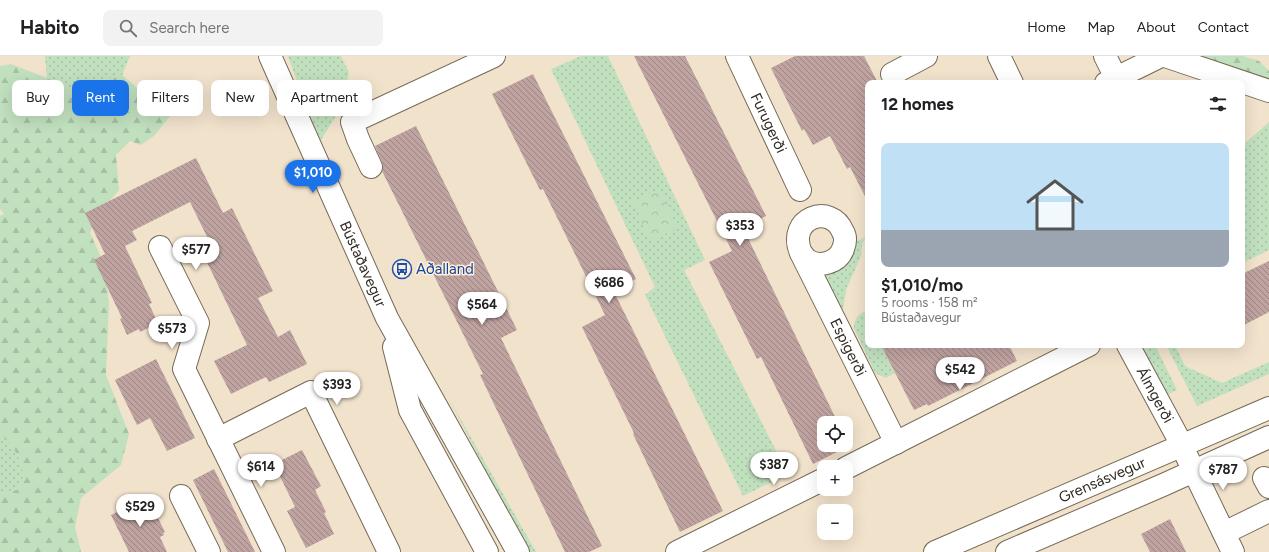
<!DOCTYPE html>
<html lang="en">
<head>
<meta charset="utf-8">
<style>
	body { margin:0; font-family:Figtree,sans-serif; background:#f2f2f2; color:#202124; height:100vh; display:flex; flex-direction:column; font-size:15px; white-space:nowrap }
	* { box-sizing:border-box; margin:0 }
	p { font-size:13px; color:#757577 }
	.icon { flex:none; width:22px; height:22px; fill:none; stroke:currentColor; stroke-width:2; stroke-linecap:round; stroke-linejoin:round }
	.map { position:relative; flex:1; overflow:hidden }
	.details { position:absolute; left:865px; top:24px; width:380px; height:268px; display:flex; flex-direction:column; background:#fff; border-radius:8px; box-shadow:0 4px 16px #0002 }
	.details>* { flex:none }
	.banner { position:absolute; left:12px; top:24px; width:380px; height:36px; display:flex; gap:8px }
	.tools { position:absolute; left:817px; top:360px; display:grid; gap:8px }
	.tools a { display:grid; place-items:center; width:36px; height:36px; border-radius:8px; background:#fff; box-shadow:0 4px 16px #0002; font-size:20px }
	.price { position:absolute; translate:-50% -34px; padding:0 9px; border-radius:14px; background:#fff; color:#222; font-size:13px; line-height:26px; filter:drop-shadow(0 1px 2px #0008) }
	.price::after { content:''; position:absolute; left:50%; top:24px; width:12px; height:9px; margin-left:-6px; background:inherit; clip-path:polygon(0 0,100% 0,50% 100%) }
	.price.current { background:#1a73e8; color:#fff }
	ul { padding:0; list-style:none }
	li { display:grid; align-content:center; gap:8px; height:212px; padding:0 16px }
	li span { display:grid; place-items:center; height:124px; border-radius:8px; color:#555 }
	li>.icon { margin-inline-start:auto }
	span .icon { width:72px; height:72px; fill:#fffc; stroke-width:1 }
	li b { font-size:17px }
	h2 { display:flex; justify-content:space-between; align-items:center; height:48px; padding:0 16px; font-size:17px }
	.pill { padding:0 14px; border-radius:8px; background:#fff; box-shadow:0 4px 16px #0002; font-size:14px; line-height:36px }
	.pill.current { background:#1a73e8; color:#fff }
	header { display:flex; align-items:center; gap:24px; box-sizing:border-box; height:56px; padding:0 20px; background:#fff; border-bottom:1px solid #e0e0e0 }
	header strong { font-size:19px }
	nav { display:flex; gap:22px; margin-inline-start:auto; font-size:14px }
	.search { width:280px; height:36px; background:#f2f2f2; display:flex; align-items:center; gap:10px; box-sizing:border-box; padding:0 14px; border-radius:8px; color:#757577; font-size:15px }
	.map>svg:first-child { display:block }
</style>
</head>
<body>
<header>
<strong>Habito</strong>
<div class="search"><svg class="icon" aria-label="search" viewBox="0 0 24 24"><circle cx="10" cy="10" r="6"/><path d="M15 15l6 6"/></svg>Search here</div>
<nav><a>Home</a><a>Map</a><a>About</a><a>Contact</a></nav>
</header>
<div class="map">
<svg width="1269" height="496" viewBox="0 0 1269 496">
	<defs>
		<pattern id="grass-dots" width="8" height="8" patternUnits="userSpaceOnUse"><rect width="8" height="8" fill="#c1e0be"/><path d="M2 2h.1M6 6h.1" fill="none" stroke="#a6c0a3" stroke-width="1.8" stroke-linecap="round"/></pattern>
		<pattern id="forest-firs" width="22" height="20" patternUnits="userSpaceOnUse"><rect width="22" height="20" fill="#c1e0be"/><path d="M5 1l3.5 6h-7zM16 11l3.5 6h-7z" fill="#a6c0a3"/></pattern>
		<pattern id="park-crowns" width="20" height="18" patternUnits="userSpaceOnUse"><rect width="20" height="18" fill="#c1e0be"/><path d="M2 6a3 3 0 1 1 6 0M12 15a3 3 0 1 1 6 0" fill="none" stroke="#a6c0a3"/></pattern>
		<pattern id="building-back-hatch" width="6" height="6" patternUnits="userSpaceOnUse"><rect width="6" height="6" fill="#bfa3a1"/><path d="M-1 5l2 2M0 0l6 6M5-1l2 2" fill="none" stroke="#9c8583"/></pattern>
	</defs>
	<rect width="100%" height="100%" fill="#f1e2cc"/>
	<!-- grass -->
	<g fill="url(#grass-dots)">
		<polygon points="45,0 130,0 122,19 66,33 47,22"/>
		<polygon points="288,0 341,0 349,16 343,49 319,87"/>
		<polygon points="581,0 608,0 705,204 684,214 788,418 743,440 645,239 655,231 551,13"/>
		<polygon points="1269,66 1269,194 1242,207 1242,90"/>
		<polygon points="866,181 862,188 861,200 846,234 842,259 825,225 827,219 853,187"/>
		<path d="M865,255h3v34h23l-8,4 12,24 -9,5 -11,-5 -21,-45c0,-8 3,-13 11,-17z"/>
		<polygon points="1137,289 1155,289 1177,334 1162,341"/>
		<polygon points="1166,289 1175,289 1185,310 1222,327 1269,306 1269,318 1197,350"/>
		<polygon points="448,341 536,496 528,496"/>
		<polygon points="0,381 10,386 19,402 24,419 17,434 0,438"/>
	</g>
	<!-- forest -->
	<g fill="url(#forest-firs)">
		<polygon points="1185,0 1243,0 1259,5 1269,15 1269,29"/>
		<polygon points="11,8 47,22 66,33 122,19 153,45 174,38 179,49 154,80 141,89 130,85 116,99 119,134 96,161 90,177 104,208 109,246 106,319 129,378 121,409 81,442 75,471 81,496 0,496 0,438 17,434 24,419 19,402 10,386 0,381 0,160 4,158 0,153 0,10"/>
	</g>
	<!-- park -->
	<polygon fill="url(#park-crowns)" points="660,133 678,172 650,185 632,146"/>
	<!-- building -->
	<g fill="url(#building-back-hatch)">
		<polygon points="634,0 685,0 766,160 743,172 838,367 824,367 824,389 846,389 846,383 849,390 813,408 761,301 757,303 709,206 732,195"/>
		<polygon points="795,0 864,0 878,27 868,27 868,146 850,111 847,113 830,80 813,89 804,73 802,75 771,12"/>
		<polygon points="533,18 636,223 613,234 723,455 680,476 633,378 634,377 582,271 605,259 543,133 540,134 492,38"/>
		<polygon points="416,70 517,274 501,282 602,490 589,496 565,496 480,319 483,318 382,115 383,112 382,106 375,90"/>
		<polygon points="196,102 223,157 232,152 273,235 258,242 278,281 290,274 307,308 269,326 266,321 231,338 214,305 247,289 203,198 213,193 190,146 132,175 137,184 125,190 152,247 149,248 158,267 140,276 139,273 127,279 120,263 122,262 94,204 105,198 85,157"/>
		<polygon points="1269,205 1269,256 1242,270 1242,218"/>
		<polygon points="881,289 1009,289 1017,305 928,350 927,348 914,354"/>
		<polygon points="156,303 195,382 167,395 150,362 137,369 115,324"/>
		<polygon points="302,394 321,430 315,434 326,456 324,457 334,478 306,492 287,455 295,451 274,408"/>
		<polygon points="214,413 255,496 228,496 193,424"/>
		<polygon points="146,442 156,463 158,462 165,476 163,477 164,479 160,481 167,496 129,496 111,459"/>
		<polygon points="1170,463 1186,496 1150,496 1141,478"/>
	</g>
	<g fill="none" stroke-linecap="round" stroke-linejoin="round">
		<!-- minor casing -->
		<g stroke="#766955" stroke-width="24">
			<g id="minor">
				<path id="s1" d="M737,0l63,134"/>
				<polyline points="999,0 1012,27"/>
				<polyline points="1105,0 1116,22"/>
				<polyline points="1165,0 1269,35"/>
				<polyline points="892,18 926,0"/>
				<polyline points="1106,27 1161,0"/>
				<polyline points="371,111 358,83 352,66 494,0"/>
				<polyline points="160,191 198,267 184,313 274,496"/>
				<path id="s2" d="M801,197c2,2 4,5 6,7 12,8 31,3 36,-11 2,-5 3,-12 0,-17 -12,-30 -57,-14 -42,21l95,190"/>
				<path id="s3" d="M1128,289l48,89 57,118"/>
				<polyline points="218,383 311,336 389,496"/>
				<polyline points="846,412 1089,289"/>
				<polyline points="1264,422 1269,431"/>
				<polyline points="181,440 209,496"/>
				<polyline points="1224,477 1269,455"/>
				<polyline points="677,496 824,423"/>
			</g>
		</g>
		<!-- major casing -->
		<g stroke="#766955" stroke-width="24">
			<g id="major">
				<path id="s4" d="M270,0l117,262 131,234"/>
				<polyline points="394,291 410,354 487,496"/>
				<path id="s5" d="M935,496l334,-144"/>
				<polyline points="1007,496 1163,429 1269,381"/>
			</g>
		</g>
		<!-- minor -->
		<use href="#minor" stroke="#fff" stroke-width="22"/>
		<!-- major -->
		<use href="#major" stroke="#fff" stroke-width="22"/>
	</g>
	<!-- icons -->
	<defs>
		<g id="bus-ring" transform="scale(1)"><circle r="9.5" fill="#feefd9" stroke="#1a4fb4" stroke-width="1.5"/><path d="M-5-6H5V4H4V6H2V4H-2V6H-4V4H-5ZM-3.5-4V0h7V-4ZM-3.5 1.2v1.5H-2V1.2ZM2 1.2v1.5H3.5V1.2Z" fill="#1a4fb4"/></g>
	</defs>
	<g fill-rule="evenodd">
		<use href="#bus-ring" x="402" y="213"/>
	</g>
	<g text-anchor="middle" stroke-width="3" stroke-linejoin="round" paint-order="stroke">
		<!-- street labels -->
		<g font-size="15" fill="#302b22" stroke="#feefd9">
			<text dy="5" stroke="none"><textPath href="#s1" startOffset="74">Furugerði</textPath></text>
			<text dy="5" stroke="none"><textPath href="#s4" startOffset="228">Bústaðavegur</textPath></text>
			<text dy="5" stroke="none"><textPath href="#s2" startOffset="254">Espigerði</textPath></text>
			<text dy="5" stroke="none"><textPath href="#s3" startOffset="57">Álmgerði</textPath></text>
			<text dy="5" stroke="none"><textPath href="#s5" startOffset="182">Grensásvegur</textPath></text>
		</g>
		<!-- transit labels -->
		<g font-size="15" fill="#164399" stroke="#feefd9" text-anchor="start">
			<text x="416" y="218">Aðalland</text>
		</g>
	</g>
</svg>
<div class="tools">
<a><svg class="icon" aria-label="locate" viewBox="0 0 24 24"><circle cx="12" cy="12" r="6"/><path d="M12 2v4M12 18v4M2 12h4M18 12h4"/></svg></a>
<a>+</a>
<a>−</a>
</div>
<b class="price current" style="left:313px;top:138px">$1,010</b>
<b class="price" style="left:740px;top:191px">$353</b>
<b class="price" style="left:196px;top:215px">$577</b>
<b class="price" style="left:609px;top:248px">$686</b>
<b class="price" style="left:482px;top:270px">$564</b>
<b class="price" style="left:172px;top:294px">$573</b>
<b class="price" style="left:960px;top:335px">$542</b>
<b class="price" style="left:337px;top:350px">$393</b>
<b class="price" style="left:774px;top:430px">$387</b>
<b class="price" style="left:261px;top:432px">$614</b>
<b class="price" style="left:1223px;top:435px">$787</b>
<b class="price" style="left:140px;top:472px">$529</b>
<div class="banner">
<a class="pill">Buy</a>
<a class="pill current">Rent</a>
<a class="pill">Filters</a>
<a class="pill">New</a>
<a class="pill">Apartment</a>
</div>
<section class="details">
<h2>12 homes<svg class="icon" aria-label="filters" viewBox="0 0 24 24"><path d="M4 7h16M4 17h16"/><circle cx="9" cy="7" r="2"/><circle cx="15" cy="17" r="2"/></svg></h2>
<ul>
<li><span style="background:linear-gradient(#bfe0f5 70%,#9aa5b1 0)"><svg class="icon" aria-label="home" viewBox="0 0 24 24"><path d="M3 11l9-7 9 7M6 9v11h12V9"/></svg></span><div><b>$1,010/mo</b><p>5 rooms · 158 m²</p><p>Bústaðavegur</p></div></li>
</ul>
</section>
</div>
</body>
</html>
